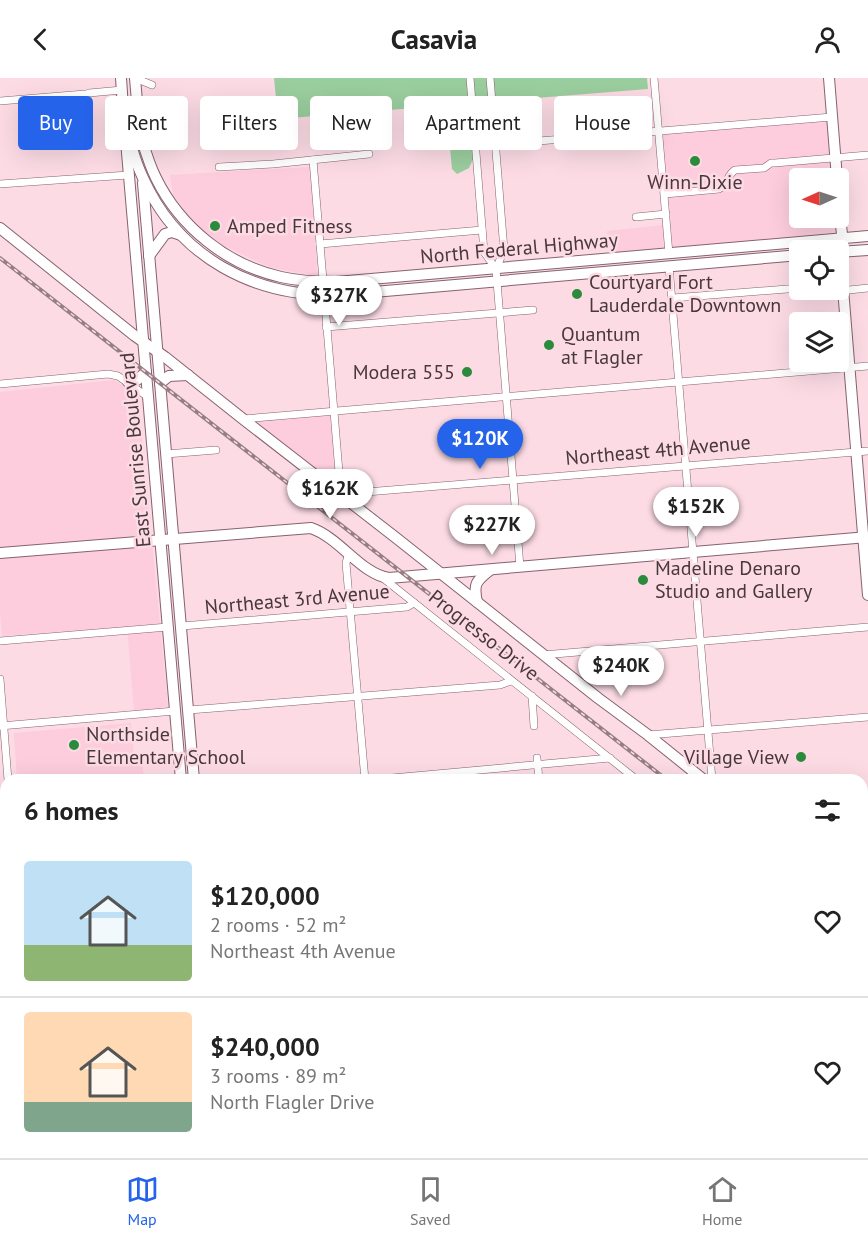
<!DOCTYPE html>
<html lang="en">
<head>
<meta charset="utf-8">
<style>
	body { margin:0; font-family:"PT Sans",sans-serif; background:#f2f2f2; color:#222; height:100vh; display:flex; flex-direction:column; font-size:22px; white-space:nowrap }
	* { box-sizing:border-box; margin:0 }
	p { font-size:20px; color:#767676 }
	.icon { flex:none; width:33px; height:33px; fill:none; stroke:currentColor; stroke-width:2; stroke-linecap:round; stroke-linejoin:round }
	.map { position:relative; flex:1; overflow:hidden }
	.drawer { position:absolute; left:0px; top:696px; width:868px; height:384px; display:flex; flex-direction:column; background:#fff; border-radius:18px 18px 0 0; box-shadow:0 6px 24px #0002 }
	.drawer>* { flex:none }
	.hud { position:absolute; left:18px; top:18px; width:832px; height:54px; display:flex; gap:12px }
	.needle { width:39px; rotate:267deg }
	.fabs { position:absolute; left:789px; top:90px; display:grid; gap:12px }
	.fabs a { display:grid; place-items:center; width:60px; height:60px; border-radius:6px; background:#fff; box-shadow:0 6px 24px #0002; font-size:30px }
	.price { position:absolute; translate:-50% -51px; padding:0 14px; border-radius:21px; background:#fff; color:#222; font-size:20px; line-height:39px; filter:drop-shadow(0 2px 3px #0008) }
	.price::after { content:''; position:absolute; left:50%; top:36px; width:18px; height:14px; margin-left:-9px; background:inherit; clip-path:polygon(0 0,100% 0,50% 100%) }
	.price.selected { background:#2563eb; color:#fff }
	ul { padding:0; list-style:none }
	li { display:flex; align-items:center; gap:18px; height:150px; padding:0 24px }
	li+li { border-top:2px solid #e0e0e0 }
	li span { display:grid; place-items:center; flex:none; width:168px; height:120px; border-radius:6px; color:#555 }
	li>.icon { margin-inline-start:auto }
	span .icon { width:72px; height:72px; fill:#fffc; stroke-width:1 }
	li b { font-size:26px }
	h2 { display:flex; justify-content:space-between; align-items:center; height:72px; padding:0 24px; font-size:26px }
	.pill { padding:0 21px; border-radius:6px; background:#fff; box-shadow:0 6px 24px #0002; font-size:21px; line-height:54px }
	.pill.selected { background:#2563eb; color:#fff }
	header { display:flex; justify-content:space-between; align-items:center; height:78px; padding:0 24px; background:#fff; font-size:27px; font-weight:700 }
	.tab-bar { display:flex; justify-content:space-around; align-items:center; height:84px; border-top:2px solid #e0e0e0; background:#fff; font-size:16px; color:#767676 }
	.tab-bar a { display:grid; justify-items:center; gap:3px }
	.tab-bar .selected { color:#2563eb }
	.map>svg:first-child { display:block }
</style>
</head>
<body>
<header><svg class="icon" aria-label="back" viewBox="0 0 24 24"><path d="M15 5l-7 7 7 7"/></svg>Casavia<svg class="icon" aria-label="person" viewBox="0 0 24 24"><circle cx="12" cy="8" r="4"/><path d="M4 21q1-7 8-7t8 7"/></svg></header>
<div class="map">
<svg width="868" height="1080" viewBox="0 0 868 1080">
	<rect width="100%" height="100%" fill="#fcdbe5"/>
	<!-- built -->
	<g fill="#fdcddd">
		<polygon points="828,42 833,100 800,100 800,140 836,140 837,154 610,177 607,153 671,146 663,56"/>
		<polygon points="310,89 318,199 269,189 218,165 189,139 173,117 170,97"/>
		<polygon points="114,302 138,317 168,629 134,633 127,549 2,558 0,533 0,314"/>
		<polygon points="330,336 337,411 255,343"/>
		<polygon points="131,645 134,678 142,678 144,702 17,702 14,655"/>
	</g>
	<!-- green -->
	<g fill="#9bce9f">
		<polygon points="274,0 647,0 648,11 278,41"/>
		<polygon points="458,43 465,44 470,52 473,81 469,90 457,96 452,91 448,49 450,45"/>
	</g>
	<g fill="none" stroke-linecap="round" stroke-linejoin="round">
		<!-- street casing -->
		<g stroke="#86626e" stroke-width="8">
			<g id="street">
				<polyline points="135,0 152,7"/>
				<polyline points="470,0 484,174 496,191"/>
				<polyline points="490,0 504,172 496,191 520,489"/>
				<polyline points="654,0 669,176"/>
				<polyline points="89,15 122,12"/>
				<polyline points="0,23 85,16"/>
				<polyline points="476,68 832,39"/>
				<polyline points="313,82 341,418"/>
				<polyline points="219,89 273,86 369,76"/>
				<polyline points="0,106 128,97"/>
				<path d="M665,116l54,-5c9,-5 8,-14 16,-19l29,-2 7,-5h4l93,-8"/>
				<polyline points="636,139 666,136"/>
				<polyline points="320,166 482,152"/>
				<polyline points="669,188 712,702"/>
				<polyline points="849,212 868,210"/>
				<polyline points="673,220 800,210"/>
				<polyline points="326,249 533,232"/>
				<polyline points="0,306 108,296 118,298 148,319"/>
				<polyline points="243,341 868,288"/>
				<polyline points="166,376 216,372"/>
				<polyline points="347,423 354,415 868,373"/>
				<polyline points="349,475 346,485 365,702"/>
				<polyline points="383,500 637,702"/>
				<polyline points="182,548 407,529 414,525"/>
				<polyline points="0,563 168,549"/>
				<polyline points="543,577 868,549"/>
				<polyline points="0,601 8,702"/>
				<polyline points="532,618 534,648"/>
				<polyline points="189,632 500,607 511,603"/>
				<polyline points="0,648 175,633"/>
				<polyline points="648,657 868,639"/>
				<polyline points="537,680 539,702"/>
				<polyline points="370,702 610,680"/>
				<polyline points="0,733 6,733"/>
				<polyline points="0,900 6,900"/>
				<polyline points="862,914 868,913"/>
				<polyline points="0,985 6,985"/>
				<polyline points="862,997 868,997"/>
				<polyline points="0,1069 6,1068"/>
				<polyline points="40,1074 41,1080"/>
				<polyline points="395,1074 396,1080"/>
				<polyline points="570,1074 570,1080"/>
				<polyline points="744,1074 744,1080"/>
			</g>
		</g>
		<!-- secondary casing -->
		<g stroke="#86626e" stroke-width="12">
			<g id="secondary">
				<polyline points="829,0 837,100"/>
				<polyline points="838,121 843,165"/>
				<polyline points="0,150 135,258 165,279 243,341 395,459 598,620 648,657 704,702"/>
				<polyline points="842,160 840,174 868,517"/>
				<path d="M0,475l311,-25c29,10 50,46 78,50l479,-41"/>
				<path d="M477,524c-4,-18 -1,-21 13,-32"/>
				<polyline points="862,725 868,725"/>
				<polyline points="0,815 6,815"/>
			</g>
		</g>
		<!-- primary casing -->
		<g stroke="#86626e" stroke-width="12">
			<g id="primary">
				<polyline points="121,0 124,45"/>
				<polyline points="135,0 140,59"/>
				<path d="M124,39c5,21 10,42 19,61 36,80 111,119 196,117l461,-40"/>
				<path d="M139,52c5,16 9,32 17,48 24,49 71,87 125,99 18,4 36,5 55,5l532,-46"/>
				<polyline points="126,63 181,702"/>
				<polyline points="143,105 194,702"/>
				<polyline points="838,174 868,172"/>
				<polyline points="149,178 165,156 172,154 181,157"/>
				<polyline points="128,304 137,302 146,294"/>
				<polyline points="160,305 169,298 188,297"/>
				<polyline points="211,1074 212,1080"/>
				<polyline points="226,1074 226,1080"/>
			</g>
		</g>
		<!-- street -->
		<use href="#street" stroke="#fff" stroke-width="7"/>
		<!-- secondary -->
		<use href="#secondary" stroke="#fff" stroke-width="10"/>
		<!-- primary -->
		<use href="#primary" stroke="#fff" stroke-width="10"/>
		<!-- rail casing -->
		<g stroke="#957e85" stroke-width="4">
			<g id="rail">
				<polyline points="0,180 667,702"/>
				<polyline points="862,826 868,828"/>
			</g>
		</g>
		<!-- rail -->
		<use href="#rail" stroke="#fcdbe5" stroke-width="1.5" stroke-dasharray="4.5" stroke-linecap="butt"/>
	</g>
	<!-- markers -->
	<g fill="#2b8a3c" stroke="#fcdbe5" stroke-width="2">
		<circle cx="695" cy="83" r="6"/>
		<circle cx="215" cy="148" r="6"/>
		<circle cx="577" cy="216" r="6"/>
		<circle cx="549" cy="267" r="6"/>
		<circle cx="467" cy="294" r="6"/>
		<circle cx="643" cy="502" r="6"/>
		<circle cx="74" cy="667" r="6"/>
		<circle cx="801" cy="679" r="6"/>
	</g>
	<g text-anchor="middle" stroke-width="5" stroke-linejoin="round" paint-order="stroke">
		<!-- poi labels -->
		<g font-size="20" fill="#48383d" stroke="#fcdbe5" text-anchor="start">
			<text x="695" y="111" text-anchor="middle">Winn-Dixie</text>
			<text x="227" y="155">Amped Fitness</text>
			<text x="589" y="211">Courtyard Fort<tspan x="589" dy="23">Lauderdale Downtown</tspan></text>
			<text x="561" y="263">Quantum<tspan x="561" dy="23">at Flagler</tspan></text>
			<text x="455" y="301" text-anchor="end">Modera 555</text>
			<text x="655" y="497">Madeline Denaro<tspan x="655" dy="23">Studio and Gallery</tspan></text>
			<text x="86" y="663">Northside<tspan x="86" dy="23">Elementary School</tspan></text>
			<text x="789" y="686" text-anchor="end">Village View</text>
		</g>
		<!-- street labels -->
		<g font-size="20" fill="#48383d" stroke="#fcdbe5">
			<text transform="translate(519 170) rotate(-5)" y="7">North Federal Highway</text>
			<text transform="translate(135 372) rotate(-95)" y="7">East Sunrise Boulevard</text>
			<text transform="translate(658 372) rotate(-5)" y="7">Northeast 4th Avenue</text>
			<text transform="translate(297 521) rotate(-5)" y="7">Northeast 3rd Avenue</text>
			<text transform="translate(484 557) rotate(38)" y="7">Progresso Drive</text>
		</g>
	</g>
</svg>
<div class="fabs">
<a><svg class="needle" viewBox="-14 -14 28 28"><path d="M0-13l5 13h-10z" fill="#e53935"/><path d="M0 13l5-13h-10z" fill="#767676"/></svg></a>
<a><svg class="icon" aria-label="locate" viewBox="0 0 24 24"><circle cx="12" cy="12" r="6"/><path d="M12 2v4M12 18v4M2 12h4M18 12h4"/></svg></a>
<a><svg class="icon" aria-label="layers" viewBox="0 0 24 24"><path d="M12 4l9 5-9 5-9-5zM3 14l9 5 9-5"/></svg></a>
</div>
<b class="price" style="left:339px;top:249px">$327K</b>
<b class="price selected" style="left:480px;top:392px">$120K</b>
<b class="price" style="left:330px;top:442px">$162K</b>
<b class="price" style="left:696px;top:460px">$152K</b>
<b class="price" style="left:492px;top:478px">$227K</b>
<b class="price" style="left:621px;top:619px">$240K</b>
<div class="hud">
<a class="pill selected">Buy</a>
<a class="pill">Rent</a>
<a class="pill">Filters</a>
<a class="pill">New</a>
<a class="pill">Apartment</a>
<a class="pill">House</a>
</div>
<section class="drawer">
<h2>6 homes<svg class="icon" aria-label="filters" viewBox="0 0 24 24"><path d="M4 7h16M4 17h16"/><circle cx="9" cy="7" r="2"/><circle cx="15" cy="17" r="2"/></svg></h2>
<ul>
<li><span style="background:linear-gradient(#bfe0f5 70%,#8fb573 0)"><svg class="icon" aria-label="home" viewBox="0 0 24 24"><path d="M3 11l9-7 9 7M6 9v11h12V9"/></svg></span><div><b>$120,000</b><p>2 rooms · 52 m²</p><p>Northeast 4th Avenue</p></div><svg class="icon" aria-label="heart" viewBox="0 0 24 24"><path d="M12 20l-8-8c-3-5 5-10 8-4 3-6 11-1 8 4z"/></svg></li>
<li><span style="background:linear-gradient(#ffd9b3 75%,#7fa58c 0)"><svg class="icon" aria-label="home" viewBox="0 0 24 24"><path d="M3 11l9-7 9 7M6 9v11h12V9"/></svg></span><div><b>$240,000</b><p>3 rooms · 89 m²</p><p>North Flagler Drive</p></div><svg class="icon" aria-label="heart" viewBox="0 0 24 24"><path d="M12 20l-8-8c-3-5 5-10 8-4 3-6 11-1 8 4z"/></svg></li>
</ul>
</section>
</div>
<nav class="tab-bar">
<a class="selected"><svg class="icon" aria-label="map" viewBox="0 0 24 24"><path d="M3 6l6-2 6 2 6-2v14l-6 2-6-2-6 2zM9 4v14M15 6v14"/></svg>Map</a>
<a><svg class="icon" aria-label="saved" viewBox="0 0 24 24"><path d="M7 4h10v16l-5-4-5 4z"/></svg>Saved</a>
<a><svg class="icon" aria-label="home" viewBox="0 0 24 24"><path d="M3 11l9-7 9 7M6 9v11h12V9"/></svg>Home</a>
</nav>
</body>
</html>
